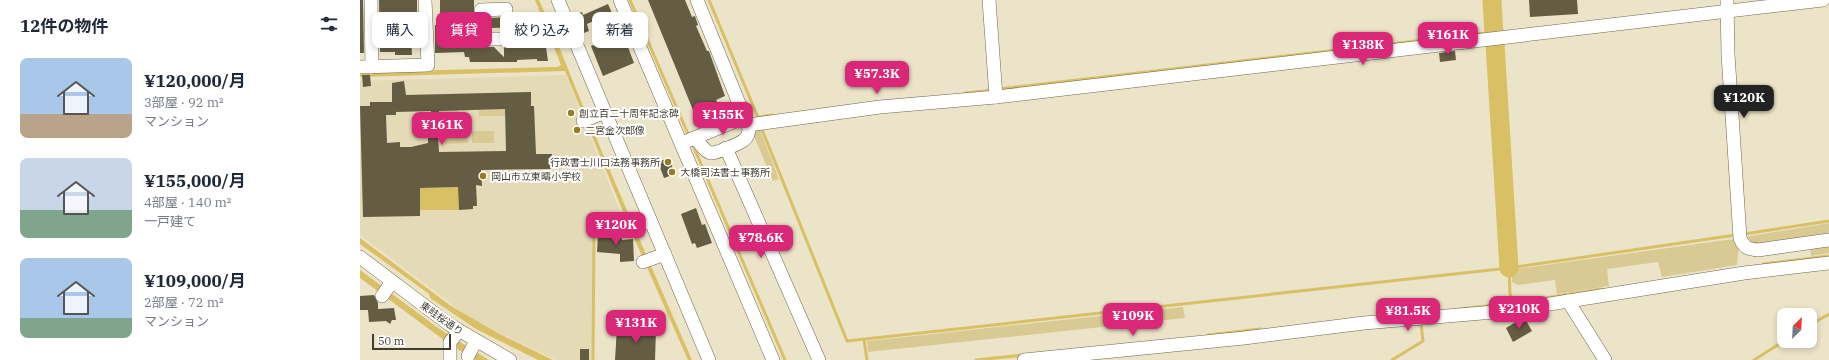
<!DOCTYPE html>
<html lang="ja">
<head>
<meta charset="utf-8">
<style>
	body { margin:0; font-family:"IBM Plex Serif","Noto Sans JP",serif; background:#f6f6f7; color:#1f2937; height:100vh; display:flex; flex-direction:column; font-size:15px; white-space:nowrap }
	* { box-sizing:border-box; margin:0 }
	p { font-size:13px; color:#747a83 }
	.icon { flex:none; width:22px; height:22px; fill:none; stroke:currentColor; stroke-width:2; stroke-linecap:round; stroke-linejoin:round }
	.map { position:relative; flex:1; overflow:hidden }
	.sheet { display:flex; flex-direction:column; background:#fff; width:360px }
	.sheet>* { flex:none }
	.banner { position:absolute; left:12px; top:12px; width:380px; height:36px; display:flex; gap:8px }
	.needle { width:26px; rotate:24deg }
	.controls { position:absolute; left:1417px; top:308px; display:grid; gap:8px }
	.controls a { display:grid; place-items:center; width:40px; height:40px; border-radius:8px; background:#fff; box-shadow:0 2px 6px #0003; font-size:20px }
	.scale { position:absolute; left:12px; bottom:10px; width:79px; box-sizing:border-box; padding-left:4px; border:2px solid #403d32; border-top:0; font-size:11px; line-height:14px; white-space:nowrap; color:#403d32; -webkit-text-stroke:3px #fff; paint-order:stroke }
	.price { position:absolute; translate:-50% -34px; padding:0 9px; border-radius:8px; background:#db2777; color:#fff; font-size:13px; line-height:26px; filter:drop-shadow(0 1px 2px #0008) }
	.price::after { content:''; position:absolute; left:50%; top:24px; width:12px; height:9px; margin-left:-6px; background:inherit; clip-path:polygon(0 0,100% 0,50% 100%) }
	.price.on { background:#222; color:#fff }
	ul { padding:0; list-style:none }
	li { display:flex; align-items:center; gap:12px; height:100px; padding:0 20px }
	li span { display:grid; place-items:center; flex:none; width:112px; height:80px; border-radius:8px; color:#555 }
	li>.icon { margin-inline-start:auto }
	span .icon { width:48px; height:48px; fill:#fffc; stroke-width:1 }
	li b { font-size:17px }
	h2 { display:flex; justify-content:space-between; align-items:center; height:48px; padding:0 20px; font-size:17px }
	.pill { padding:0 14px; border-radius:8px; background:#fff; box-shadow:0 2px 6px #0003; font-size:14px; line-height:36px }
	.pill.on { background:#db2777; color:#fff }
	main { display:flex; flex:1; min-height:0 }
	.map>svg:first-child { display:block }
</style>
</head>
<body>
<main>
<section class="sheet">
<h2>12件の物件<svg class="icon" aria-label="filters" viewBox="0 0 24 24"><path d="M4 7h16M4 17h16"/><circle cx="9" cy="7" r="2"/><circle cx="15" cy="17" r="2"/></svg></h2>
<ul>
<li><span style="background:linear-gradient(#a9c7e8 70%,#b9a48a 0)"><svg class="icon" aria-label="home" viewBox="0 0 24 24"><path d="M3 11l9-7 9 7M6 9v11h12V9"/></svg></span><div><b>¥120,000/月</b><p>3部屋 · 92 m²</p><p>マンション</p></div></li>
<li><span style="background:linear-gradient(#c9d6e8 65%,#7fa58c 0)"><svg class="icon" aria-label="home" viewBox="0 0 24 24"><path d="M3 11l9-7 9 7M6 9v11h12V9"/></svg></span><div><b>¥155,000/月</b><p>4部屋 · 140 m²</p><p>一戸建て</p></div></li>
<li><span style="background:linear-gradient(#a9c7e8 75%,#7fa58c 0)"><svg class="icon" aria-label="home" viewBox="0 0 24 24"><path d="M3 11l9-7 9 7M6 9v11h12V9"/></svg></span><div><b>¥109,000/月</b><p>2部屋 · 72 m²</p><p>マンション</p></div></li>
</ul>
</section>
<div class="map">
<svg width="1469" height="360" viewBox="0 0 1469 360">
	<rect width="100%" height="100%" fill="#ece4c8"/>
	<!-- built -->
	<polygon fill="#e4dab6" points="206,75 266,227 233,229 232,360 196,360 138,332 106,315 0,235 0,81"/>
	<!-- green -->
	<g fill="#d9ca94">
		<polygon points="145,109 145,116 119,116 119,110"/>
		<polygon points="98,110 99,118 92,118 89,122 78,123 79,111"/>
		<polygon points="399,127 419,179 413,181 393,134 394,128"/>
		<polygon points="86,131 106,132 108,143 85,144 85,134"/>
		<rect x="112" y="131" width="22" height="12"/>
		<polygon points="1469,223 1469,236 1393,247 1384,237"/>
		<polygon points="1373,239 1377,241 1379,246 1377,265 1302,277 1298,262 1247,269 1249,286 1197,294 1195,280 1158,285 1152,282 1152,276 1156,269"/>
		<polygon points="1469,244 1469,253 1451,256 1450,248"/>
		<polygon points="823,307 825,318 508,352 507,341"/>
	</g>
	<!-- water -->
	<g fill="#d9c065">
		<path d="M175,0h4l13,29c44,112 92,221 140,331h-4l-57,-129 -66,-160 -205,6v-5l198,-5 3,-2z"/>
		<polygon points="98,187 99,210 60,210 60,188"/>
		<polygon points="0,238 91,306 138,333 193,360 178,360 116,329 70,298 69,294 0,244"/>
		<polygon points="0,270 78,328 129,360 116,360 92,346 0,278"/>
	</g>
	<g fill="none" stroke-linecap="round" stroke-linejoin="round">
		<!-- stream -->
		<g stroke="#d9c065" stroke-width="3">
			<polyline points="270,0 329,136"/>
			<polyline points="349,0 399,120"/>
			<polyline points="639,89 1134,32"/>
			<polyline points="605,93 633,90"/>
			<polyline points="398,117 412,115"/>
			<polyline points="401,127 487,341 1149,268 1376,235"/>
			<polyline points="332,143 425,360"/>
			<polyline points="1384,234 1469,221"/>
			<polyline points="1403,264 1469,256"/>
			<polyline points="1149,268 1150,294 1153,303"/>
			<polyline points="1099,309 1153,303 1242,289"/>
			<polyline points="1450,325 1469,314"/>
			<polyline points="848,335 900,329"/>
			<polyline points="504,340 507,360"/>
			<polyline points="233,360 234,230 266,229"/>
			<polyline points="616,360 664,355"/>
			<polyline points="1032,360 1063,341 1061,323"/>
			<polyline points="1394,360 1424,341"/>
		</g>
		<!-- river -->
		<g stroke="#d9c065" stroke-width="19">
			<polyline points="1132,0 1134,35"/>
			<polyline points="1135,44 1149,268"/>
		</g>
	</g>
	<!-- building -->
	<g fill="#645d44" fill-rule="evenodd">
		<polygon points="0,0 3,0 4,53 0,53"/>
		<polygon points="19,0 57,0 57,32 51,32 52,55 35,55 35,52 20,52"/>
		<polygon points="80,0 114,0 114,46 134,47 144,57 144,47 186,47 188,61 177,61 177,59 157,60 157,62 110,62 109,57 105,57 104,52 75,53 75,25 80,25"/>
		<polygon points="288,0 325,0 332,17 335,16 338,25 336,26 347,51 349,51 365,96 356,100 357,102 344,108 343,105 333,110"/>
		<polygon points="1169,0 1217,0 1218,14 1170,17"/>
		<polygon points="248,4 252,13 227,24 229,31 221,34 213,16 222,12 223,15"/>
		<polygon points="157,13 172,13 173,15 178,15 179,17 179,27 130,28 129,18 147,17 158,15"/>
		<polygon points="263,34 274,63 243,76 231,46"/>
		<polygon points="1095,51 1096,60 1080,62 1079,53"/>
		<polygon points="2,75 10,75 11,86 3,87"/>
		<path d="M44,81l2,14 125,-3v14h3l2,48h16v15l-71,1 1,16 -6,-1 1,21h-4v3l-14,1 -1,-23 -38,1v28l-57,1 -3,-111h10v-4h22v-19zM145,109l1,42 -67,1 -1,-15 -10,1v5l-17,4h-11v-5l-13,1 -1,-28h10v-3l35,-1v24h7l1,-24z"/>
		<polygon points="309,158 315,174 304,178 298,162"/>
		<polygon points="336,208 342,225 345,224 352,243 337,248 335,243 332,244 321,214"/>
		<polygon points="238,233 261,234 262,240 273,239 274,261 260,262 260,254 237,252"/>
		<polygon points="14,295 18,303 18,309 34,308 36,320 32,320 30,324 26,321 9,322 8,310 0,310 0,296"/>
		<polygon points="1164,317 1172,331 1153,342 1146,328"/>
		<polygon points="257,327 296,328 295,360 255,360"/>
		<rect x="220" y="349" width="9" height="11"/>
	</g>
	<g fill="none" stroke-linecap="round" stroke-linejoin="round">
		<!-- minor casing -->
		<g stroke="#6e674e" stroke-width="14">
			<g id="minor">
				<polyline points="11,0 12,67"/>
				<polyline points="198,0 349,360"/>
				<polyline points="260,0 413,360"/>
				<polyline points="629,0 636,97"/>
				<path d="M1367,0l1,54 12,184c4,10 8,11 18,12l71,-10"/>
				<polyline points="146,9 121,10 122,39 185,39 211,32"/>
				<polyline points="0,67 68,65 65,0"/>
				<polyline points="223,121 245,112"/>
				<polyline points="388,125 520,107 636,97 1463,0"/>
				<path d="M335,138c4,4 10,14 16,15 6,0 28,-9 33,-13 4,-3 5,-7 5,-12l-52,-128"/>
				<polyline points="327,141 385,117"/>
				<polyline points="366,148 459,360"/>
				<polyline points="268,230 290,220"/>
				<polyline points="0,257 90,325 150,360"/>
				<polyline points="283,262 305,254"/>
				<polyline points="22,296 32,282"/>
				<polyline points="1208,301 1245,360"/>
				<polyline points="108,356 116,341"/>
				<polyline points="90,360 90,342 99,331"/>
				<polyline points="664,360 884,338 1004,323 1146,311 1384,273 1469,263"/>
			</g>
		</g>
		<!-- minor -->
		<use href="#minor" stroke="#fff" stroke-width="13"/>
	</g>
	<!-- markers -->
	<g fill="#947d24" stroke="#fff" stroke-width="1.5">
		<circle cx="211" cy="113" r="4"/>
		<circle cx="217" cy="130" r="4"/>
		<circle cx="308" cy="162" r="4"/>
		<circle cx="312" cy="172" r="4"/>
		<circle cx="123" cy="176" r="4"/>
	</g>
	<g text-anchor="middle" stroke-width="4" stroke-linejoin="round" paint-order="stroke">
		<!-- poi labels -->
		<g font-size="10" fill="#403d32" stroke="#fff" text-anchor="start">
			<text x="219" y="117">創立百二十周年記念碑</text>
			<text x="225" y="134">二宮金次郎像</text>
			<text x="300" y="166" text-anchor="end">行政書士川口法務事務所</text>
			<text x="320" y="176">大橋司法書士事務所</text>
			<text x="131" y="180">岡山市立東疇小学校</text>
		</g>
		<!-- street labels -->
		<g font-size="10" fill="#403d32" stroke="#fff">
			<text transform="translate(82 318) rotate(35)" y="4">東畦桜通り</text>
		</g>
	</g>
</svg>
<div class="controls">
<a><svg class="needle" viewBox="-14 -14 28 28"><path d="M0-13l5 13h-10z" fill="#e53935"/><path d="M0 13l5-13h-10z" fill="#747a83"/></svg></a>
</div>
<div class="scale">50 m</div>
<b class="price" style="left:1088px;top:56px">¥161K</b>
<b class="price" style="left:1003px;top:66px">¥138K</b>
<b class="price" style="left:517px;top:95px">¥57.3K</b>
<b class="price on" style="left:1384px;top:119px">¥120K</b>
<b class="price" style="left:363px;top:136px">¥155K</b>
<b class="price" style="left:82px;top:146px">¥161K</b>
<b class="price" style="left:256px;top:246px">¥120K</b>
<b class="price" style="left:401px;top:259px">¥78.6K</b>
<b class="price" style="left:1159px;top:330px">¥210K</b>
<b class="price" style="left:1048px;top:332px">¥81.5K</b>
<b class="price" style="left:773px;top:337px">¥109K</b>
<b class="price" style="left:276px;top:344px">¥131K</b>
<div class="banner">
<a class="pill">購入</a>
<a class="pill on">賃貸</a>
<a class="pill">絞り込み</a>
<a class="pill">新着</a>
</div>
</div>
</main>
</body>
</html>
